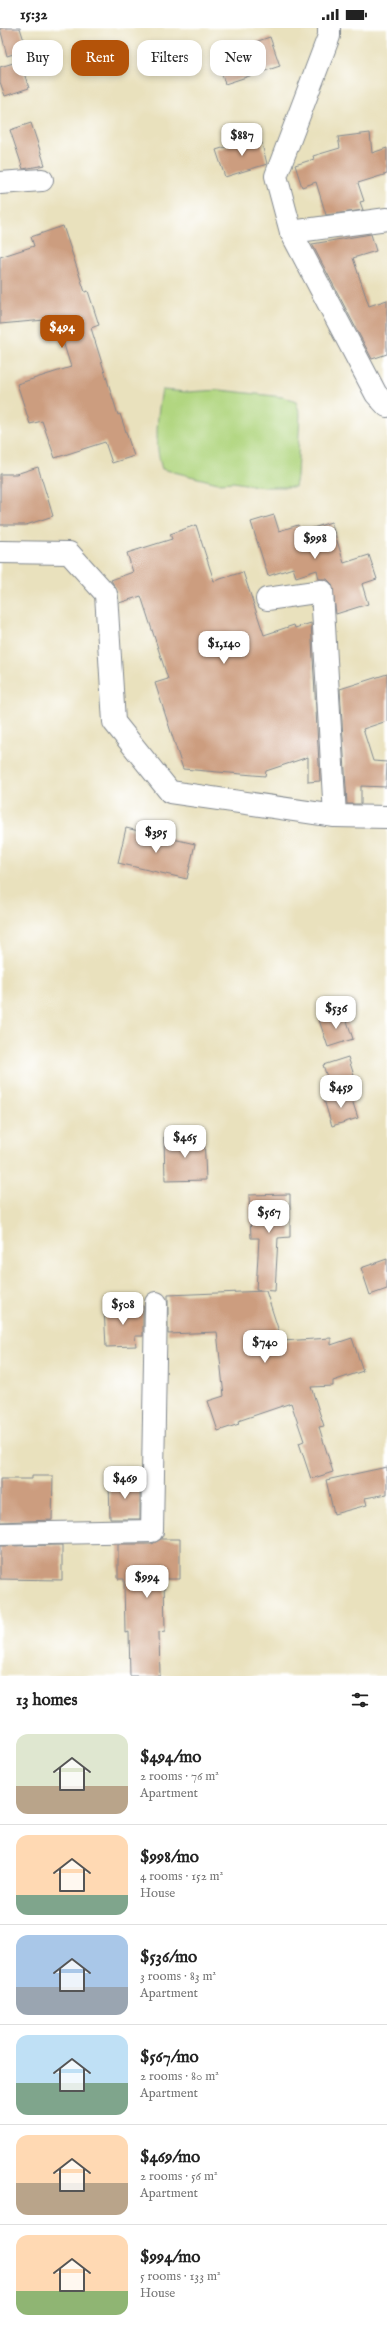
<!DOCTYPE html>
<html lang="en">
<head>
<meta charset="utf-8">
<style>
	body { margin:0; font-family:"IM FELL English",serif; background:#f6f6f6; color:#222; height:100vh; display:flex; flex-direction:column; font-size:15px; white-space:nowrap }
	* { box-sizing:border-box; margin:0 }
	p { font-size:13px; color:#767676 }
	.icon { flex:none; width:22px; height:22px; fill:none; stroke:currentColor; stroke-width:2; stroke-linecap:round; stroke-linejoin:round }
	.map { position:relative; height:1648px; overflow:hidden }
	.details { display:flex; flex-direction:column; background:#fff; flex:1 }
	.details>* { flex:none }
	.banner { position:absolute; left:12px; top:12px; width:363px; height:36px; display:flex; gap:8px }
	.price { position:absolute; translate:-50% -34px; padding:0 9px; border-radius:8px; background:#fff; color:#222; font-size:13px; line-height:26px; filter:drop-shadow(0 1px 2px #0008) }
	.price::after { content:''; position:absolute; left:50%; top:24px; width:12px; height:9px; margin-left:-6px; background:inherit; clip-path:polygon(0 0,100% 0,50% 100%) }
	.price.on { background:#b45309; color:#fff }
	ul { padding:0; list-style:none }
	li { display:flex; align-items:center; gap:12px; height:100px; padding:0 16px }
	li+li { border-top:1px solid #e0e0e0 }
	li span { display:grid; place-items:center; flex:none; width:112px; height:80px; border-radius:12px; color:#555 }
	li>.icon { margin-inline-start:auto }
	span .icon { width:48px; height:48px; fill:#fffc; stroke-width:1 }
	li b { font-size:17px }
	h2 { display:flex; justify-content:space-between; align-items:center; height:48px; padding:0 16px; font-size:17px }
	.chip { padding:0 14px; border-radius:12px; background:#fff; box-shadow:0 2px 6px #0003; font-size:14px; line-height:36px }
	.chip.on { background:#b45309; color:#fff }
	.status { display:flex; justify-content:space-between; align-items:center; height:28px; padding:0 20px; background:#fff; direction:ltr }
	.status svg { height:11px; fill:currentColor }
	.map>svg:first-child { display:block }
</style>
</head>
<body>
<div class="status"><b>15:32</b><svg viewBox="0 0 49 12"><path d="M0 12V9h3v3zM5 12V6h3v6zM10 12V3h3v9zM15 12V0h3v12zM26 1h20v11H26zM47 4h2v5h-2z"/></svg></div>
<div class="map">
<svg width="387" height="1648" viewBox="0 0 387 1648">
	<rect width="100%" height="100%" fill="#fff"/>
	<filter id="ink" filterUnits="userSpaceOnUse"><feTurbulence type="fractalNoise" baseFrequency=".025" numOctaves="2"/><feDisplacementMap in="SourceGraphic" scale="8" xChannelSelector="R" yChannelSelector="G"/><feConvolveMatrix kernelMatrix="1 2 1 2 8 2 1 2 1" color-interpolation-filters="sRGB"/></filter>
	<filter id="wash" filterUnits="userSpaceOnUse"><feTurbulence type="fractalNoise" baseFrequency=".012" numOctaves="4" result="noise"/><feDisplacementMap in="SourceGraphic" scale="16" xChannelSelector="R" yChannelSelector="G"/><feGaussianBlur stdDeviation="0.9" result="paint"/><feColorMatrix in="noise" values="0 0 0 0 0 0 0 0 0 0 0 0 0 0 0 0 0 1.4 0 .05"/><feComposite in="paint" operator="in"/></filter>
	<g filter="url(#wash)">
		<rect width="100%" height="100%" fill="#e9e1bd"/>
		<!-- green -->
		<path fill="#b1d680" stroke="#66826f" d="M162,362l25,2 33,-2 63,7 13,5 4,12 -3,63 -2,10h-32l-30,-5 -15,1 -56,-14c-8,-25 -5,-54 0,-79z"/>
		<g id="blocks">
			<!-- building -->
			<g fill="#cc9d7f">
				<polygon points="0,0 20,0 27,22 7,28"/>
				<polygon points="270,9 280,38 225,56 216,27"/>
				<polygon points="20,33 29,60 5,68 0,54 0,39"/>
				<polygon points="31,95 45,137 23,141 10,102"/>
				<polygon points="370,105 372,125 387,120 387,146 358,155 364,173 360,174 363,182 326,187 316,154 302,159 295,137 314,131 313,128 340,120 338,109"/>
				<polygon points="260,108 267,136 225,149 216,122"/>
				<polygon points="63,198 85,264 88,263 99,297 91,300 118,387 120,386 134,428 112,435 105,414 55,430 42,393 30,396 17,356 71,339 56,291 0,296 0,229 34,218 31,209"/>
				<polygon points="371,206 376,223 353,230 369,278 387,272 387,326 372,331 312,216"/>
				<polygon points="38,439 53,488 26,497 0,497 0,446 16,446"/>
				<polygon points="274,487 279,503 298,497 301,504 331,494 344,535 369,527 377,551 362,556 368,576 336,586 332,556 327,551 319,551 317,542 296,549 293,540 268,548 251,494"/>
				<polygon points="196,497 214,553 243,544 264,607 294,597 295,600 311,595 320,753 308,754 308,729 266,743 265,748 183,741 155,655 168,651 141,568 119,575 118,565 111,552 133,544 127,525 172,511 170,506"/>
				<polygon points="387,646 387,693 363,701 373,733 387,734 386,759 361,758 361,776 347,776 340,661"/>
				<polygon points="126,800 195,816 187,851 118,835"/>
				<polygon points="344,984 353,1011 328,1019 319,992"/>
				<polygon points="348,1029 357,1056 332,1064 323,1037"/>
				<polygon points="349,1063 358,1090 332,1098 324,1072"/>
				<polygon points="204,1108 206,1152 165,1153 164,1109"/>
				<polygon points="290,1166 290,1209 278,1210 275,1263 256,1262 259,1210 251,1210 249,1167"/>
				<polygon points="387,1231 387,1261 370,1267 361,1240"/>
				<polygon points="266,1263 282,1313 331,1310 331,1317 352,1310 363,1343 333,1353 333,1358 311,1359 324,1398 319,1399 333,1444 311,1451 299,1415 304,1413 291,1375 238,1393 239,1396 218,1403 208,1373 224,1368 217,1304 168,1306 168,1267"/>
				<polygon points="143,1278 143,1308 135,1308 136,1318 106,1319 104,1280"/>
				<polygon points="387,1439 387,1466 365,1470 367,1477 334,1486 326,1452"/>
				<polygon points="32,1448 53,1448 52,1492 0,1494 0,1451 32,1451"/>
				<polygon points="109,1453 140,1453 140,1491 110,1491"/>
				<polygon points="161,1511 180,1511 180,1551 164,1551 165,1603 159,1604 160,1648 130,1648 129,1604 125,1605 124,1551 118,1551 118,1516 152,1516"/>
				<polygon points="62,1517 62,1552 0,1551 0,1518"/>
			</g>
		</g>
	</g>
	<g filter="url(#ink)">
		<use href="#blocks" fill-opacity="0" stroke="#82888e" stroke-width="1"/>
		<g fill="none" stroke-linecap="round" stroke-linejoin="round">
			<!-- minor casing -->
			<g stroke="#82888e" stroke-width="24">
				<g id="minor">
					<polyline points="329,0 329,8 276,148 291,204 376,366 387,378"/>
					<polyline points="0,155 42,152"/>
					<polyline points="291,204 387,191"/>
					<polyline points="0,524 69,525 106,566 114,694 170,764 335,788 387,789"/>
					<polyline points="267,571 322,563 335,788"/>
					<polyline points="0,1506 152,1503 156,1275"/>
				</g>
			</g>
			<!-- minor -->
			<use href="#minor" stroke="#fff" stroke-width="22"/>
		</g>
	</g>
</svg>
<b class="price" style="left:242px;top:129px">$887</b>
<b class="price on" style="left:62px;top:321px">$494</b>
<b class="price" style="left:315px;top:532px">$998</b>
<b class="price" style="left:224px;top:637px">$1,140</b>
<b class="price" style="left:156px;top:826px">$395</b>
<b class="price" style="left:336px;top:1002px">$536</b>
<b class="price" style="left:341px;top:1081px">$459</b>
<b class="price" style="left:185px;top:1131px">$465</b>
<b class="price" style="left:269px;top:1206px">$567</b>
<b class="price" style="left:123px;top:1298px">$508</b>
<b class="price" style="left:265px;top:1336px">$740</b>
<b class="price" style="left:125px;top:1472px">$469</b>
<b class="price" style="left:147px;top:1571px">$994</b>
<div class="banner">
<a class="chip">Buy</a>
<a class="chip on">Rent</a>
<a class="chip">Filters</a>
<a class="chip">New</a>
</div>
</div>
<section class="details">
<h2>13 homes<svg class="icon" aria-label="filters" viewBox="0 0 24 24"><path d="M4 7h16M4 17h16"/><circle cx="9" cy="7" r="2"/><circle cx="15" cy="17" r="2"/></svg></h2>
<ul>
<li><span style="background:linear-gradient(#dfe7d0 65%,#b9a48a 0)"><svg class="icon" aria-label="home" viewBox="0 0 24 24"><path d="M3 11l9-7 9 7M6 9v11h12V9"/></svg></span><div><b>$494/mo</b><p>2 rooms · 76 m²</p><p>Apartment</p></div></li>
<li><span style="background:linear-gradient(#ffd9b3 75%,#7fa58c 0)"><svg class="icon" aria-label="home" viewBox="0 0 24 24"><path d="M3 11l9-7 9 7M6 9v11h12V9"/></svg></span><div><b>$998/mo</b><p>4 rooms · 152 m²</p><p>House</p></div></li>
<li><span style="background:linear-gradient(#a9c7e8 65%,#9aa5b1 0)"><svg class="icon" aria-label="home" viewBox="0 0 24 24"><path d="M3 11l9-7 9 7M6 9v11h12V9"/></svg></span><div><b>$536/mo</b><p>3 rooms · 83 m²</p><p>Apartment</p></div></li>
<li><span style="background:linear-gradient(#bfe0f5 60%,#7fa58c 0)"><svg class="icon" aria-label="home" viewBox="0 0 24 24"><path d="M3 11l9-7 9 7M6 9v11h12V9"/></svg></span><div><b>$567/mo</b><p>2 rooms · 80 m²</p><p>Apartment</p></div></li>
<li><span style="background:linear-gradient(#ffd9b3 60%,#b9a48a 0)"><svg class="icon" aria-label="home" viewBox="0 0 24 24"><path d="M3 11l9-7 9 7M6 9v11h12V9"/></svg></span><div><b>$469/mo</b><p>2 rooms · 56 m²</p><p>Apartment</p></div></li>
<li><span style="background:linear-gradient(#ffd9b3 70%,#8fb573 0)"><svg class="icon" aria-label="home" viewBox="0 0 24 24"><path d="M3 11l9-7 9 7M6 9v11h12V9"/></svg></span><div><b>$994/mo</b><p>5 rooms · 133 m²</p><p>House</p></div></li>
</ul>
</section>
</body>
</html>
